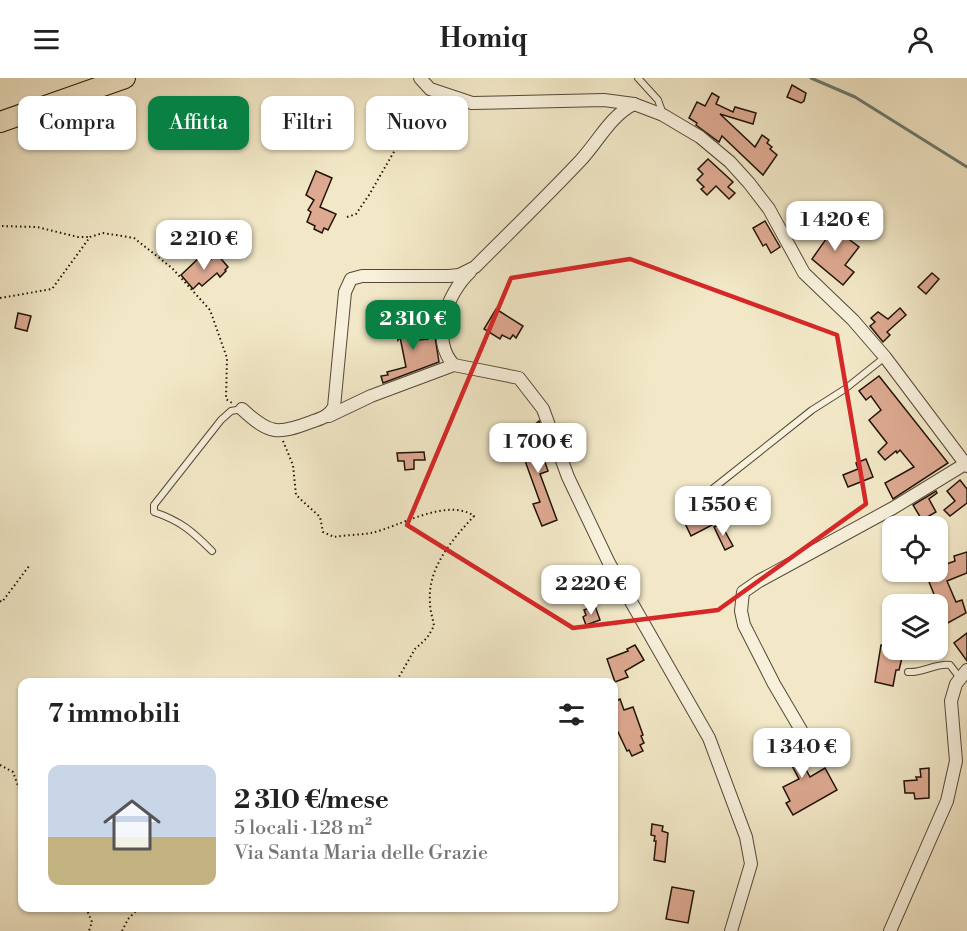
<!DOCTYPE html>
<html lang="it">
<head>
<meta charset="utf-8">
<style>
	body { margin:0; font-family:"Libre Bodoni",serif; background:#f6f6f6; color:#222; height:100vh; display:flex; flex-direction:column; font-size:22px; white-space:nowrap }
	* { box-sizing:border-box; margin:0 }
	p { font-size:20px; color:#767676 }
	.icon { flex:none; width:33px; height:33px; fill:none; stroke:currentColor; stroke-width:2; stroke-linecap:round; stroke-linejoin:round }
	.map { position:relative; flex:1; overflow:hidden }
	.details { position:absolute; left:18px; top:600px; width:600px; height:234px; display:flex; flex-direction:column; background:#fff; border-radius:12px; box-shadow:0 2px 4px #0004 }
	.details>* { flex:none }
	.hud { position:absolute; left:18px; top:18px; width:600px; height:54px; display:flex; gap:12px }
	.fabs { position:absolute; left:882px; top:438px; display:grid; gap:12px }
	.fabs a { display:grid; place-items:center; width:66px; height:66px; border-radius:12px; background:#fff; box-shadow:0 2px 4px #0004; font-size:30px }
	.price { position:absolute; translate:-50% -51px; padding:0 14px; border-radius:12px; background:#fff; color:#222; font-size:20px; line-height:39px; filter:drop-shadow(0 2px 3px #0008) }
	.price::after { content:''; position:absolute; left:50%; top:36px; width:18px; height:14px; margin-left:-9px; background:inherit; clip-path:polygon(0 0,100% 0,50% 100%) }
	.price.current { background:#0b8043; color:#fff }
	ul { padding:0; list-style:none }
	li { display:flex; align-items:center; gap:18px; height:150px; padding:0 30px }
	li span { display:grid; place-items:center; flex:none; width:168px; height:120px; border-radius:12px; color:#555 }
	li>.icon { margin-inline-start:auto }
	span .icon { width:72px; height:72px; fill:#fffc; stroke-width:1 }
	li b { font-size:26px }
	h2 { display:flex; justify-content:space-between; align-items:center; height:72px; padding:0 30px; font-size:26px }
	.pill { padding:0 21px; border-radius:12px; background:#fff; box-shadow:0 2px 4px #0004; font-size:21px; line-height:54px }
	.pill.current { background:#0b8043; color:#fff }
	header { display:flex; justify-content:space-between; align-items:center; height:78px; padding:0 30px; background:#fff; font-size:27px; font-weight:700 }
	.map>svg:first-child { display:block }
</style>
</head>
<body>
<header><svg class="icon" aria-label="menu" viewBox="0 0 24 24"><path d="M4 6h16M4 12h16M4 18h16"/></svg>Homiq<svg class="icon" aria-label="person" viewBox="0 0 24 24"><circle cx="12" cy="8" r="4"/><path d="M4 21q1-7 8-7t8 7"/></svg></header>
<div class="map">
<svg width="967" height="853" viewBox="0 0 967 853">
	<rect width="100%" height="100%" fill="#f2e8c7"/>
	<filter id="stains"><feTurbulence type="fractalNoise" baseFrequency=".00333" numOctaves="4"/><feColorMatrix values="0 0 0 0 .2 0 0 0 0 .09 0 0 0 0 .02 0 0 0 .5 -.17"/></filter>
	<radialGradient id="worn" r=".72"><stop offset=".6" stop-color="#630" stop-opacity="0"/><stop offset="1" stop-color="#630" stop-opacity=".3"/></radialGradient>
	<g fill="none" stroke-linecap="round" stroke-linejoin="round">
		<!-- stream -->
		<polyline stroke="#6a7b71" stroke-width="3" points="811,0 855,19 967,89"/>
	</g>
	<!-- building -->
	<g fill="#dda991" stroke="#211308" stroke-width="1.5">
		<polygon points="792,7 806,15 804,23 801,25 787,19"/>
		<polygon points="712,15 719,19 716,26 733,34 735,29 756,35 753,46 720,36 755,69 762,57 769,62 767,65 772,69 770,71 777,77 763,97 722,58 719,64 696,47 697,45 689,40 697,24 705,28"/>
		<polygon points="708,81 733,104 728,109 735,115 729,121 716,108 707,117 701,111 704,109 697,102 703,96 698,91"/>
		<polygon points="316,93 332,100 320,129 336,136 328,152 324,150 322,155 314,151 315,148 307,144 311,134 308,132 314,122 306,117"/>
		<polygon points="822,136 831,143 829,145 843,155 842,156 859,169 845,187 854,194 843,207 812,181 829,157 815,146"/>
		<polygon points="765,143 780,169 771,175 766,166 763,168 753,150"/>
		<polygon points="217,176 228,189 225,192 226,193 220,199 217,195 202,208 199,205 193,211 181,197 199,180 204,187"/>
		<polygon points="932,195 939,201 926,216 918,209"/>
		<polygon points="900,230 906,237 887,254 890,257 883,264 870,248 875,244 871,240 878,234 888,241"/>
		<polygon points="496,231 523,248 516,260 513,257 510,261 502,257 500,261 484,251"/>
		<polygon points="404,232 408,263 428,261 428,253 434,253 439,284 383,305 381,298 388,297 387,294 406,289 400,259 398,262 395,233"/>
		<polygon points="18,235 31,238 27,253 15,250"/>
		<polygon points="879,298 948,385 893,421 885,405 914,389 900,372 897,375 896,373 885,382 878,374 887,365 869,342 881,332 871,318 866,322 859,313"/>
		<polygon points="539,343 545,361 538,364 548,393 540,396 557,442 542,448 533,426 540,424 520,369 532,364 528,352"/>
		<polygon points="424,374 425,382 414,382 414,391 405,392 404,383 398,383 397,375"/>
		<polygon points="866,381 873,399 848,409 843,397 858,391 856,385"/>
		<polygon points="960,402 967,411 967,425 950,438 944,432 955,423 947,413"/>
		<polygon points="936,413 937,415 929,421 936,434 922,442 913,427"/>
		<polygon points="705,429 714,446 691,458 683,441"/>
		<polygon points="721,446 733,468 725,472 714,449"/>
		<polygon points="967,474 967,495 947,503 956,524 962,522 966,535 946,546 925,494 938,494 938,489 955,483 954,478"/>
		<polygon points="595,528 600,542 586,547 583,539 586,537 584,532"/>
		<polygon points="967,555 967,583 954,565"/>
		<polygon points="635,567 644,582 625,593 628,599 615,604 607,581 628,573 627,571"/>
		<polygon points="881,567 892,568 892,572 904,572 899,592 896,592 893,608 875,604"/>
		<polygon points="620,621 624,632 633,629 643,657 641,658 644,665 640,667 643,673 632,678 629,672 627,673 618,654 614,656 614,624"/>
		<polygon points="786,655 810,699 825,690 837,712 793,737 786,725 790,723 783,709 799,701 791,686 787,688 778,670 772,673 768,665"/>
		<polygon points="929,690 929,720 915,721 914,715 905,715 904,703 917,702 916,699 921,699 920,691"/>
		<polygon points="652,746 663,748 662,753 668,755 665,784 654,782 656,763 654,763 655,758 651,757"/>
		<polygon points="672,809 694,813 688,845 666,841"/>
	</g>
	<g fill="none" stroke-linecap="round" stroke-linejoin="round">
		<!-- lane casing -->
		<g stroke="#554838" stroke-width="8">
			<g id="lane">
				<polyline points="638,0 658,22 663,36"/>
				<polyline points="701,420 812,332 845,311 885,279"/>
				<path d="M212,473c-19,-19 -31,-30 -58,-39v-7l67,-85 10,-9 11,-2"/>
				<path d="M908,594c15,1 28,-9 42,-7l10,13"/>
			</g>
		</g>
		<!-- street casing -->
		<g stroke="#554838" stroke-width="14">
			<g id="street">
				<polyline points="420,0 430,11 472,25 604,22 634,26 663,37 700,59 730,84 749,105 769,131 804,195 853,242 885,279 967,388"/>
				<path d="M454,287c-24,-25 -7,-72 16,-93"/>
				<path d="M242,331c27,25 35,26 69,13 11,-4 17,-5 23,-15l11,-115 6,-13 11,-3h87l10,-1 16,-8c35,-35 71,-70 105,-106 18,-19 30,-45 54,-57"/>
				<polyline points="329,338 371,318 454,287 519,300 543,331 568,399 609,485 709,660 746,759 751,786 731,853"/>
				<polyline points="801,652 774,606 744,547 741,533 743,514 759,503 893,430 965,386"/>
				<polyline points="890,853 947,723 956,683 951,623 956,606 967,592"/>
			</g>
		</g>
		<!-- primary casing -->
		<g stroke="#211308" stroke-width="22">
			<polyline id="primary" points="0,44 125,0"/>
		</g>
		<!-- path -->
		<g stroke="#211308" stroke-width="2" stroke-dasharray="1.5 3" stroke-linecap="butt">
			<polyline points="347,139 356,136 369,117 425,20"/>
			<polyline points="2,148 37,149 78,159 90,159"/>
			<polyline points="0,220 52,211 90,159 103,155 134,160 172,190 210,232 227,280 226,321 232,325"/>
			<path d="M283,363l10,24 3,30 24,22 3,15 11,5c12,-2 25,-2 37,-4 28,-6 76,-36 103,-17 -22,24 -47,52 -44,87 0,8 3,16 4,23l-7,12 -12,11 -19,33"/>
			<polyline points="0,523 2,524 29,488"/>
			<polyline points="0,687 13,694 22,719"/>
			<polyline points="86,830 92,844 89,853"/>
			<polyline points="122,853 128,841 139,830"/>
		</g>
		<!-- lane -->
		<use href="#lane" stroke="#f7f0db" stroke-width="6"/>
		<!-- street -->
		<use href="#street" stroke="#f7f0db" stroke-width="12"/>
		<!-- primary -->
		<use href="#primary" stroke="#f2e8c7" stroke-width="20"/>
	</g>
	<!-- marked area -->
	<path fill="none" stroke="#d62828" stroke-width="4.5" stroke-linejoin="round" d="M630,181l207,76 29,169 -148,106 -145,18 -166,-103 104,-247z"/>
	<rect width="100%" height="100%" filter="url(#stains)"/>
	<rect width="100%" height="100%" fill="url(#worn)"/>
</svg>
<div class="fabs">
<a><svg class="icon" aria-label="locate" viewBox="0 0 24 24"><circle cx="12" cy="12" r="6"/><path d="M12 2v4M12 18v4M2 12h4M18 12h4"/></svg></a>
<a><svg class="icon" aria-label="layers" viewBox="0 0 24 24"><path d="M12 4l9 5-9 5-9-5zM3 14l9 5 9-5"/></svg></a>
</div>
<b class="price" style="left:835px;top:174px">1 420 €</b>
<b class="price" style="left:204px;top:193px">2 210 €</b>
<b class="price current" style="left:413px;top:273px">2 310 €</b>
<b class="price" style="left:538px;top:396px">1 700 €</b>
<b class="price" style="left:723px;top:459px">1 550 €</b>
<b class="price" style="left:591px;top:538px">2 220 €</b>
<b class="price" style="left:802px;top:701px">1 340 €</b>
<div class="hud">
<a class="pill">Compra</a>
<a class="pill current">Affitta</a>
<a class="pill">Filtri</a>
<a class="pill">Nuovo</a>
</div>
<section class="details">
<h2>7 immobili<svg class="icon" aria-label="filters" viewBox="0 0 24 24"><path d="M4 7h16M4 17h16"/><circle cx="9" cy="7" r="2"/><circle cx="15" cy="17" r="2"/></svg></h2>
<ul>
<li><span style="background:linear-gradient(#c9d6e8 60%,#c2b280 0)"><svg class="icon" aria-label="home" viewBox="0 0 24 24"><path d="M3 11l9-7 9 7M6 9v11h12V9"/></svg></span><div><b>2 310 €/mese</b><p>5 locali · 128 m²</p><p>Via Santa Maria delle Grazie</p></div></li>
</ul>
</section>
</div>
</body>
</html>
